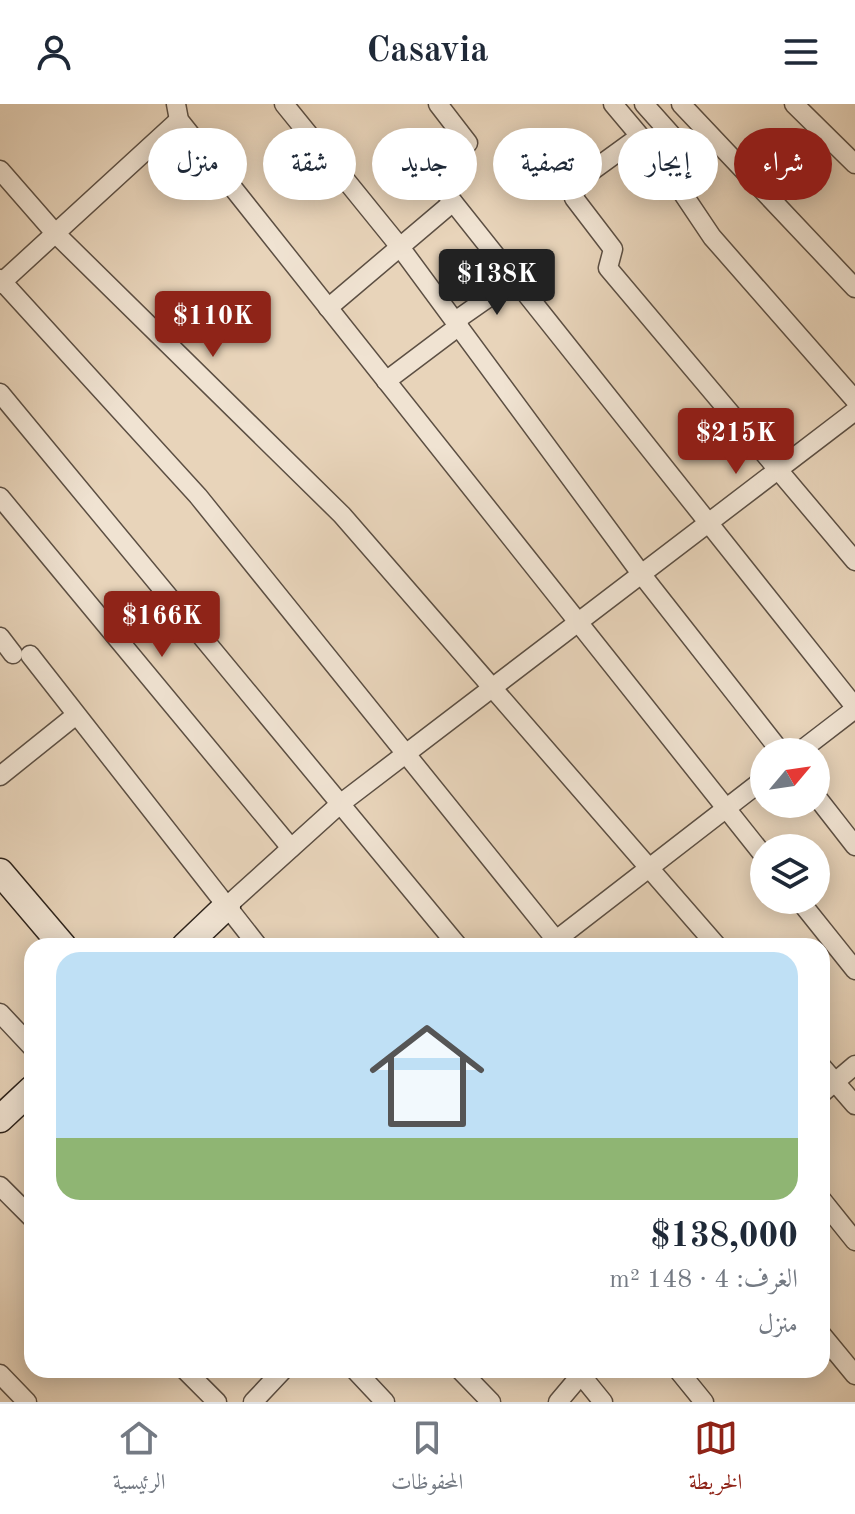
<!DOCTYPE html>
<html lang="ar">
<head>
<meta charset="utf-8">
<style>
	body { margin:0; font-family:"Old Standard TT",Amiri,serif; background:#f2f2f3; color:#1f2937; direction:rtl; height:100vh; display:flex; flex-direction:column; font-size:30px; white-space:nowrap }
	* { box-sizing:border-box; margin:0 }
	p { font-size:26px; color:#747a83 }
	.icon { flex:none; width:44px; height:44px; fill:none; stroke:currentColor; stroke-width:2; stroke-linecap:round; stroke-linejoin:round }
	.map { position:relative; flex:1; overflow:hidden; direction:ltr }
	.drawer { position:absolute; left:24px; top:834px; width:806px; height:440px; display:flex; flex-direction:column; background:#fff; border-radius:24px; box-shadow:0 4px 20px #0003; direction:rtl }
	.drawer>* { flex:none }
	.guide { position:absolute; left:24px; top:24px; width:808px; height:72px; direction:rtl; display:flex; gap:16px }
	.needle { width:52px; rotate:61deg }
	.fabs { position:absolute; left:750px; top:634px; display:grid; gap:16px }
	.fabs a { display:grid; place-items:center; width:80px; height:80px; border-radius:50%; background:#fff; box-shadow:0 4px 20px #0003; font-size:40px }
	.price { position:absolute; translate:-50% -68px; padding:0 18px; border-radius:8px; background:#8f2418; color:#fff; font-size:26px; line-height:52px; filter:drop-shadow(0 2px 4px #0008) }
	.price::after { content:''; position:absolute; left:50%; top:48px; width:24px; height:18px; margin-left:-12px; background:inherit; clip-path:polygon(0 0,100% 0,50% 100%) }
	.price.active { background:#222; color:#fff }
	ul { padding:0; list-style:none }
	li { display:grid; align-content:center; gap:16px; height:424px; padding:0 32px }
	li+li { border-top:2px solid #e0e1e3 }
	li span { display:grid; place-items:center; height:248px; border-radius:24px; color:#555 }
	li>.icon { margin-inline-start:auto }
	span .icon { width:144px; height:144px; fill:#fffc; stroke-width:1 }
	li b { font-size:34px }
	.chip { padding:0 28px; border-radius:36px; background:#fff; box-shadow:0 4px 20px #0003; font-size:28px; line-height:72px }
	.chip.active { background:#8f2418; color:#fff }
	header { display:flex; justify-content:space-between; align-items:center; height:104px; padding:0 32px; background:#fff; font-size:36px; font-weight:700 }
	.menu { display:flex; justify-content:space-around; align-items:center; height:112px; border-top:2px solid #e0e1e3; background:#fff; font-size:22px; color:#747a83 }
	.menu a { display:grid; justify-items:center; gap:4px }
	.menu .active { color:#8f2418 }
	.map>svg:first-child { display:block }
</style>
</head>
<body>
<header><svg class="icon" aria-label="menu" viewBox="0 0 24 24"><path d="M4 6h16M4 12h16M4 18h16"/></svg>Casavia<svg class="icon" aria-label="person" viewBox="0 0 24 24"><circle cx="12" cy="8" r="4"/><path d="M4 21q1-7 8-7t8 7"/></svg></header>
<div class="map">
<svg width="855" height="1298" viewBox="0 0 855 1298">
	<rect width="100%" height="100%" fill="#e8d4ba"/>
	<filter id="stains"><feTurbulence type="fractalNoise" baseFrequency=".0025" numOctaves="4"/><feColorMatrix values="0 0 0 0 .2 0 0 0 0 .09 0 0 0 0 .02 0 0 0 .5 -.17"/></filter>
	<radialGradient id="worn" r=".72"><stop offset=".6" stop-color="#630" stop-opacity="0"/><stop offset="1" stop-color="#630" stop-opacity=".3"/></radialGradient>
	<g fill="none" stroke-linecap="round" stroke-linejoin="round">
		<!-- street casing -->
		<g stroke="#5c4f43" stroke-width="21">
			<g id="street">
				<polyline points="176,0 179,16 764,752"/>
				<polyline points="284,0 400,143 642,471 781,648"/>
				<polyline points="438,0 468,39 434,74 855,603"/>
				<polyline points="613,0 661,57 712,133 855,296"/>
				<polyline points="644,0 677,37"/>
				<polyline points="681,0 855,184"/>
				<polyline points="794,0 855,60"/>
				<polyline points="640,32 578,77 574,94 613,145 608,164 855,457"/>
				<polyline points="0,66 55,129 342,411 717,842"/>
				<polyline points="0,175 198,392 556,836 555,842"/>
				<polyline points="0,180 179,16"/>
				<polyline points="328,204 453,98"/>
				<polyline points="455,217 515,175"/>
				<polyline points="386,277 459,222"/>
				<polyline points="0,289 458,842"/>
				<polyline points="0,393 291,744"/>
				<polyline points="0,533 13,550"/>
				<polyline points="30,551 258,842"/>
				<polyline points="799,648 855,605"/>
				<polyline points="0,672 76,611"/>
				<polyline points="816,692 855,742"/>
				<polyline points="799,796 855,866"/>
				<polyline points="227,802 340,700 855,307"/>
				<polyline points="556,836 764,675"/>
				<polyline points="0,909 32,943"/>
				<polyline points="822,963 855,1001"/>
				<polyline points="822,989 855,961"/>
				<polyline points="0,1082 32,1114"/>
				<polyline points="822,1096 855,1137"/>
				<polyline points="822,1231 855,1271"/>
				<polyline points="185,1266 217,1298"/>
				<polyline points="355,1266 385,1298"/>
				<polyline points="460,1266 491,1298"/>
				<polyline points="577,1266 603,1298"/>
				<polyline points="678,1266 704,1298"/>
				<polyline points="0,1270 27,1298"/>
				<polyline points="253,1298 283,1266"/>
				<polyline points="558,1298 585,1266"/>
			</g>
		</g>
		<!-- secondary casing -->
		<g stroke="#2d231b" stroke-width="29">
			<g id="secondary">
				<polyline points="0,768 63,842"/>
				<polyline points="185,842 227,802"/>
				<polyline points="0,1015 32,985"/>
			</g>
		</g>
		<!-- street -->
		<use href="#street" stroke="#f0e3d2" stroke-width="18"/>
		<!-- secondary -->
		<use href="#secondary" stroke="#f0e3d2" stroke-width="26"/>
	</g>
	<rect width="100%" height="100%" filter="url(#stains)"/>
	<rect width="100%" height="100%" fill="url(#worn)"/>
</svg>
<div class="fabs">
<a><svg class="needle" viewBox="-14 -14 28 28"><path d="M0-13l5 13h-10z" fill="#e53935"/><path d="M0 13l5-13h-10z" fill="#747a83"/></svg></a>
<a><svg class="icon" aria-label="layers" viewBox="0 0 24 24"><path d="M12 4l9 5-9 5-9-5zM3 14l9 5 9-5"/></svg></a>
</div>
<b class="price active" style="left:497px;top:213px">$138K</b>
<b class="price" style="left:213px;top:255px">$110K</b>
<b class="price" style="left:736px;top:372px">$215K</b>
<b class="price" style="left:162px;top:555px">$166K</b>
<div class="guide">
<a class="chip active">شراء</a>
<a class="chip">إيجار</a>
<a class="chip">تصفية</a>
<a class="chip">جديد</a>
<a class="chip">شقة</a>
<a class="chip">منزل</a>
</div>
<section class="drawer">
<ul>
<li><span style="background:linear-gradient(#bfe0f5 75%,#8fb573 0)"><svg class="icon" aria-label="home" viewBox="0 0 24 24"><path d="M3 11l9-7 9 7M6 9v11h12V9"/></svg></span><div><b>$138,000</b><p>الغرف: 4 · 148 m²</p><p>منزل</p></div></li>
</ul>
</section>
</div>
<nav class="menu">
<a class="active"><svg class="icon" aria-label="map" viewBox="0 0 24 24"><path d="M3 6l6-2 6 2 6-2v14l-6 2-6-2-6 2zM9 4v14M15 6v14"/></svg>الخريطة</a>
<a><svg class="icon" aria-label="saved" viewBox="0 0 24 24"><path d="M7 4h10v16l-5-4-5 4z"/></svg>المحفوظات</a>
<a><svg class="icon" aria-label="home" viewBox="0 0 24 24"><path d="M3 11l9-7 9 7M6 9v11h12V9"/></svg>الرئيسية</a>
</nav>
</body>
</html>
